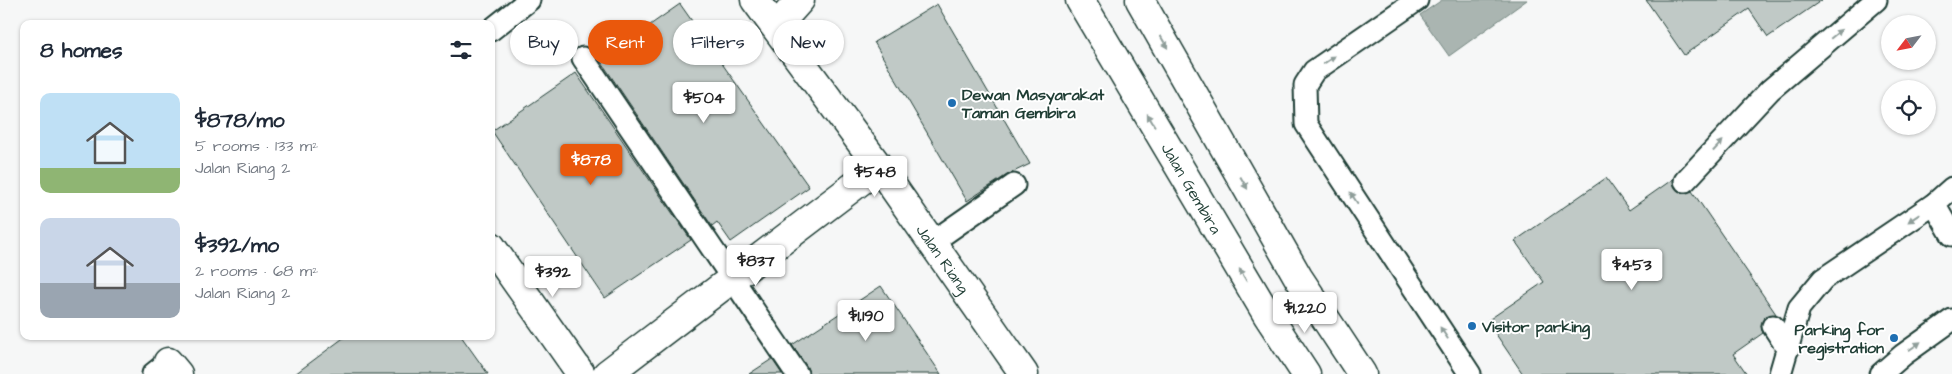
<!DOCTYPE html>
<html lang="en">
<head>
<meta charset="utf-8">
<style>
	body { margin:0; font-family:"Architects Daughter",sans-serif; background:#f2f2f3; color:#1f2937; height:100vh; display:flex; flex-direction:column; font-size:19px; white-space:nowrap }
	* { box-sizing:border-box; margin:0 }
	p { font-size:16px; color:#747a83 }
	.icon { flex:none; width:28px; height:28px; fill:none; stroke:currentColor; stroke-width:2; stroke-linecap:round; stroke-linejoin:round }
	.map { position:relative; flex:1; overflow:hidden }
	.side { position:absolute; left:20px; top:20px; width:475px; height:320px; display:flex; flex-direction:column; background:#fff; border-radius:10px; box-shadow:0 1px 4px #0004 }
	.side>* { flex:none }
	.banner { position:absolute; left:510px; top:20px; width:475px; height:45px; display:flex; gap:10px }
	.needle { width:32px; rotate:238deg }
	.tools { position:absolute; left:1881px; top:15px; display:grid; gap:10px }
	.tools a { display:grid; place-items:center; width:55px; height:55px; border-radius:50%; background:#fff; box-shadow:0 1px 4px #0004; font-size:25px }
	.price { position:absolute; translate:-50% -42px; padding:0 11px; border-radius:5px; background:#fff; color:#222; font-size:16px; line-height:32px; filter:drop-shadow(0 1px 2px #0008) }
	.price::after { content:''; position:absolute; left:50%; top:30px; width:15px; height:11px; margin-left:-8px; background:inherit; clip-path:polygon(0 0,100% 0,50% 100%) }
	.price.on { background:#ea580c; color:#fff }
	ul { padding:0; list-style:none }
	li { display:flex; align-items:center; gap:15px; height:125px; padding:0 20px }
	li span { display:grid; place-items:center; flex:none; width:140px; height:100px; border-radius:10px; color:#555 }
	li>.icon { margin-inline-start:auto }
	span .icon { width:60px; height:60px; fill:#fffc; stroke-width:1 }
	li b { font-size:21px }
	h2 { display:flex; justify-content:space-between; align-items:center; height:60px; padding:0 20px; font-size:21px }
	.pill { padding:0 18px; border-radius:22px; background:#fff; box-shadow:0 1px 4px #0004; font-size:18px; line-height:45px }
	.pill.on { background:#ea580c; color:#fff }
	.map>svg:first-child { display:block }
</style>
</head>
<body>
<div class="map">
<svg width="1952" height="374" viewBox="0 0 1952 374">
	<rect width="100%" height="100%" fill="#f6f7f7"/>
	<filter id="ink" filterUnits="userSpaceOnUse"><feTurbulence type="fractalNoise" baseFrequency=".02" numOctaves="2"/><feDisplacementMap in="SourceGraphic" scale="10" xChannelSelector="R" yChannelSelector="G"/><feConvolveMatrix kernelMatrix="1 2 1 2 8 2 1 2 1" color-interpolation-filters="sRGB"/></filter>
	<g filter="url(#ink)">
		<!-- water -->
		<polygon fill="#aab5b1" stroke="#72857f" points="1442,0 1527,0 1449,56 1420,15"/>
		<!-- building -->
		<g fill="#c0c9c6" stroke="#1f3d34">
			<polygon points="1646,0 1822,0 1768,37 1749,9 1684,55"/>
			<polygon points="680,4 809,187 731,242 717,222 712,226 600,60"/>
			<polygon points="937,4 1030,164 1007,175 967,201 874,42"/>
			<polygon points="576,73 691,240 605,298 492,131"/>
			<polygon points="1606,178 1629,210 1673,179 1677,190 1683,193 1692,191 1776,314 1766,316 1761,326 1763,333 1733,354 1747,374 1523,374 1487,321 1544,282 1515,241"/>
			<polygon points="881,286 941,374 809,374 807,367 792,345"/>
			<polygon points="346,336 461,336 488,374 295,374"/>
			<polygon points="772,359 782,374 749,374"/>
		</g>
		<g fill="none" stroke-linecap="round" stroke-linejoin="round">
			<!-- service casing -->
			<g stroke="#1f3d34" stroke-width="25">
				<g id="service">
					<polyline points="1417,0 1314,71 1305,85 1306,124 1470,374"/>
					<polyline points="491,30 529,0"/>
					<polyline points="583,58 797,374"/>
					<polyline points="1685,181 1770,90 1876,0"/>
					<polyline points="1934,204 1952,235"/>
					<polyline points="931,243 1014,185"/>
					<polyline points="1773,326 1788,349"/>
					<polyline points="153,374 168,362"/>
					<polyline points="1780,374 1799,308 1823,279 1934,204 1952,188"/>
					<polyline points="1881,374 1903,355 1952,320"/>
				</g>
			</g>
			<!-- minor casing -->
			<g stroke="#1f3d34" stroke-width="31">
				<g id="minor">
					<path id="s1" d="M755,0l124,167 145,207"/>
					<polyline points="776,27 800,0"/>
					<polyline points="491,246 581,374"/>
					<polyline points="168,362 178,374"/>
					<polyline points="607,374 879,167"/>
				</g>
			</g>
			<!-- secondary casing -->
			<g stroke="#1f3d34" stroke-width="31">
				<g id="secondary">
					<path id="s2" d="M1080,0l188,316 38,58"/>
					<polyline points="1140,0 1298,277 1362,374"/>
				</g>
			</g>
			<!-- service -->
			<use href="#service" stroke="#fff" stroke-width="21"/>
			<!-- minor -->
			<use href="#minor" stroke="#fff" stroke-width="28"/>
			<!-- secondary -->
			<use href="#secondary" stroke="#fff" stroke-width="28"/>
		</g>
		<!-- one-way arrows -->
		<defs><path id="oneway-solid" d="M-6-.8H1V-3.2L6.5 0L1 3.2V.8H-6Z" transform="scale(1.25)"/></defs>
		<g fill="#8f9e9a">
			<use href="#oneway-solid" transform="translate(1836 34) rotate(-40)"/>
			<use href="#oneway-solid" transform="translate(1164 42) rotate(60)"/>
			<use href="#oneway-solid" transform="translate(1329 60) rotate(-34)"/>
			<use href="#oneway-solid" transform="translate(1151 120) rotate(-121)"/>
			<use href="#oneway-solid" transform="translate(1718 146) rotate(-47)"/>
			<use href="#oneway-solid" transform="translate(1244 183) rotate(60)"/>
			<use href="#oneway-solid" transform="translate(1354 198) rotate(-123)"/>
			<use href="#oneway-solid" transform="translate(1914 218) rotate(146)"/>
			<use href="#oneway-solid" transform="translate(1243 275) rotate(-121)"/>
			<use href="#oneway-solid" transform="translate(1444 333) rotate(-123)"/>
			<use href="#oneway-solid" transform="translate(1915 346) rotate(-35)"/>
		</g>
	</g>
	<!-- markers -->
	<g fill="#1f6fb2" stroke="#fff" stroke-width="2">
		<circle cx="952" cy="103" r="5"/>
		<circle cx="1472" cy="326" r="5"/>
		<circle cx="1894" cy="338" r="5"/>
	</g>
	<g text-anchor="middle" stroke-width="4" stroke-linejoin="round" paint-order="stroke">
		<!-- poi labels -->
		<g font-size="16" font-weight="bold" fill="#1f3d34" stroke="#fff" text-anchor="start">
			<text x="962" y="100">Dewan Masyarakat<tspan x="962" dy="18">Taman Gembira</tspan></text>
			<text x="1482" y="332">Visitor parking</text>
			<text x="1884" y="335" text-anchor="end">Parking for<tspan x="1884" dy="18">registration</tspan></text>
		</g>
		<!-- street labels -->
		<g font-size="16" fill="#1f3d34" stroke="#fff">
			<text dy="6" stroke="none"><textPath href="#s2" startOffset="219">Jalan Gembira</textPath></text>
			<text dy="6" stroke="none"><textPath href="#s1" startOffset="320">Jalan Riang</textPath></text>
		</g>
	</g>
</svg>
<div class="tools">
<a><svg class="needle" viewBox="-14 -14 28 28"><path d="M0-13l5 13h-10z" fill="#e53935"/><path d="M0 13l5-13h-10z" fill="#747a83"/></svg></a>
<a><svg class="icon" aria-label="locate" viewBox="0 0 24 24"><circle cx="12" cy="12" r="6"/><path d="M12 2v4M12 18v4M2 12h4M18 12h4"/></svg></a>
</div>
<b class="price" style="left:704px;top:124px">$504</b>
<b class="price on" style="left:591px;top:186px">$878</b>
<b class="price" style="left:875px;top:198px">$548</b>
<b class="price" style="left:756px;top:287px">$837</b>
<b class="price" style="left:1632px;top:291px">$453</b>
<b class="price" style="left:553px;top:298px">$392</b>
<b class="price" style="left:1305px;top:334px">$1,220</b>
<b class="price" style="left:866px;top:342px">$1,190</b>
<div class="banner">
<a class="pill">Buy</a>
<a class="pill on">Rent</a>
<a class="pill">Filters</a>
<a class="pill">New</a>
</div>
<section class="side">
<h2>8 homes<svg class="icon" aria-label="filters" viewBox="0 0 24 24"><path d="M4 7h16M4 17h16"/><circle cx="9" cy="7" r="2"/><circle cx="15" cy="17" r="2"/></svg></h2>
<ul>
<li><span style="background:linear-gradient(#bfe0f5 75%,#8fb573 0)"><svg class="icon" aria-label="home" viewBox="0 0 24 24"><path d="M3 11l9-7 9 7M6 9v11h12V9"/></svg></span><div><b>$878/mo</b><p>5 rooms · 133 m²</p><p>Jalan Riang 2</p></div></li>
<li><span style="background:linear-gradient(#c9d6e8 65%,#9aa5b1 0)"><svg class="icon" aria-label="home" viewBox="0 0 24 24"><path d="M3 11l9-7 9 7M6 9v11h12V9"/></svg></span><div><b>$392/mo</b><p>2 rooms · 68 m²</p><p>Jalan Riang 2</p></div></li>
</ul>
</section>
</div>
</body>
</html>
